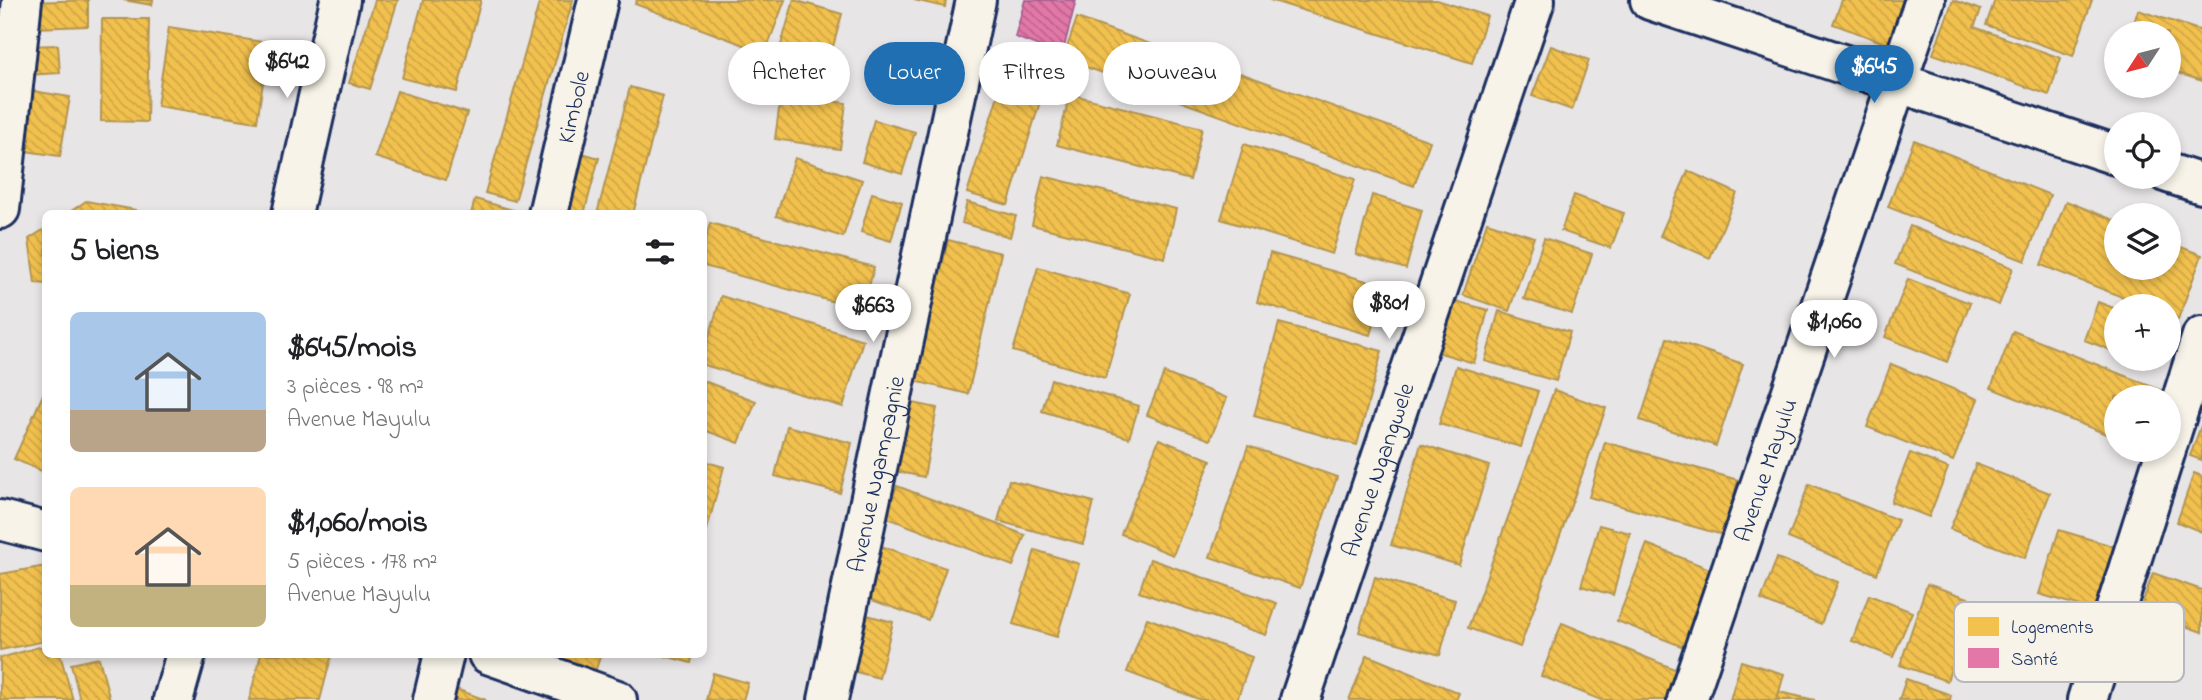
<!DOCTYPE html>
<html lang="fr">
<head>
<meta charset="utf-8">
<style>
	body { margin:0; font-family:"Indie Flower",sans-serif; background:#f2f2f2; color:#202124; height:100vh; display:flex; flex-direction:column; font-size:26px; white-space:nowrap }
	* { box-sizing:border-box; margin:0 }
	p { font-size:23px; color:#757577 }
	.icon { flex:none; width:38px; height:38px; fill:none; stroke:currentColor; stroke-width:2; stroke-linecap:round; stroke-linejoin:round }
	.map { position:relative; flex:1; overflow:hidden }
	.panel { position:absolute; left:42px; top:210px; width:665px; height:448px; display:flex; flex-direction:column; background:#fff; border-radius:10px; box-shadow:0 4px 10px #0003 }
	.panel>* { flex:none }
	.guide { position:absolute; left:728px; top:42px; width:665px; height:63px; display:flex; gap:14px }
	.needle { width:46px; rotate:234deg }
	.fabs { position:absolute; left:2104px; top:21px; display:grid; gap:14px }
	.fabs a { display:grid; place-items:center; width:77px; height:77px; border-radius:50%; background:#fff; box-shadow:0 4px 10px #0003; font-size:35px }
	.price { position:absolute; translate:-50% -60px; padding:0 16px; border-radius:24px; background:#fff; color:#222; font-size:23px; line-height:46px; filter:drop-shadow(0 2px 4px #0008) }
	.price::after { content:''; position:absolute; left:50%; top:42px; width:21px; height:16px; margin-left:-10px; background:inherit; clip-path:polygon(0 0,100% 0,50% 100%) }
	.price.selected { background:#1f6fb2; color:#fff }
	ul { padding:0; list-style:none }
	li { display:flex; align-items:center; gap:21px; height:175px; padding:0 28px }
	li span { display:grid; place-items:center; flex:none; width:196px; height:140px; border-radius:10px; color:#555 }
	li>.icon { margin-inline-start:auto }
	span .icon { width:84px; height:84px; fill:#fffc; stroke-width:1 }
	li b { font-size:30px }
	h2 { display:flex; justify-content:space-between; align-items:center; height:84px; padding:0 28px; font-size:30px }
	.tag { padding:0 24px; border-radius:32px; background:#fff; box-shadow:0 4px 10px #0003; font-size:24px; line-height:63px }
	.tag.selected { background:#1f6fb2; color:#fff }
	.map>svg:first-child { display:block }
</style>
</head>
<body>
<div class="map">
<svg width="2202" height="700" viewBox="0 0 2202 700">
	<defs>
		<pattern id="homes-back-hatch" width="6" height="6" patternUnits="userSpaceOnUse" patternTransform="scale(1.75)"><rect width="6" height="6" fill="#f2c14e"/><path d="M-1 5l2 2M0 0l6 6M5-1l2 2" fill="none" stroke="#cfa646"/></pattern>
		<pattern id="health-back-hatch" width="6" height="6" patternUnits="userSpaceOnUse" patternTransform="scale(1.75)"><rect width="6" height="6" fill="#e377a8"/><path d="M-1 5l2 2M0 0l6 6M5-1l2 2" fill="none" stroke="#b7628c"/></pattern>
	</defs>
	<rect width="100%" height="100%" fill="#e8e5e6"/>
	<filter id="ink" filterUnits="userSpaceOnUse"><feTurbulence type="fractalNoise" baseFrequency=".0143" numOctaves="2"/><feDisplacementMap in="SourceGraphic" scale="14" xChannelSelector="R" yChannelSelector="G"/><feConvolveMatrix kernelMatrix="1 2 1 2 8 2 1 2 1" color-interpolation-filters="sRGB"/></filter>
	<g filter="url(#ink)">
		<!-- homes -->
		<g fill="url(#homes-back-hatch)" stroke="#b29553" stroke-width="2">
			<polygon points="88,0 88,26 34,28 33,2"/>
			<polygon points="123,0 153,0 152,5"/>
			<polygon points="375,0 398,0 370,89 349,83"/>
			<polygon points="423,0 481,0 457,92 402,78"/>
			<polygon points="540,0 573,0 515,201 485,193"/>
			<polygon points="637,0 785,0 765,53 635,4"/>
			<polygon points="794,0 842,14 823,83 774,69"/>
			<polygon points="914,0 946,0 945,7"/>
			<polygon points="1270,0 1437,0 1487,16 1472,63"/>
			<polygon points="1842,0 1906,0 1890,45 1833,24"/>
			<polygon points="1953,0 1981,10 1974,27 2061,58 2049,95 1933,54"/>
			<polygon points="1995,0 2092,0 2073,56 1986,25"/>
			<polygon points="2138,10 2202,31 2202,81 2168,70 2168,33 2131,33"/>
			<polygon points="1077,18 1173,52 1159,93 1063,59"/>
			<polygon points="102,19 149,19 147,122 101,121"/>
			<polygon points="169,27 269,43 257,122 157,106"/>
			<polygon points="58,45 60,73 27,75 26,46"/>
			<polygon points="1551,46 1589,60 1572,110 1532,96"/>
			<polygon points="1195,57 1430,141 1414,186 1179,101"/>
			<polygon points="630,87 663,96 633,214 597,214"/>
			<polygon points="1000,89 1040,102 1008,205 967,193"/>
			<polygon points="27,90 70,97 60,156 18,150"/>
			<polygon points="397,91 467,113 446,180 375,157"/>
			<polygon points="781,94 846,103 840,149 775,139"/>
			<polygon points="1070,94 1202,128 1190,180 1057,145"/>
			<polygon points="874,120 915,132 902,174 862,162"/>
			<polygon points="1914,140 2050,195 2025,261 1888,207"/>
			<polygon points="1244,144 1355,179 1332,254 1221,219"/>
			<polygon points="572,150 599,158 584,214 555,214"/>
			<polygon points="795,158 862,180 843,237 776,216"/>
			<polygon points="1688,171 1737,193 1710,258 1660,236"/>
			<polygon points="1043,176 1176,209 1165,258 1032,225"/>
			<polygon points="872,193 902,202 891,241 861,232"/>
			<polygon points="1372,195 1422,210 1406,269 1356,254"/>
			<polygon points="1574,195 1624,213 1611,248 1561,231"/>
			<polygon points="475,199 516,211 515,214 471,214"/>
			<polygon points="86,201 136,210 135,214 67,214"/>
			<polygon points="2066,201 2116,221 2116,268 2168,268 2168,242 2202,255 2178,319 2168,316 2168,306 2145,306 2041,265"/>
			<polygon points="967,202 1016,216 1010,237 962,223"/>
			<polygon points="1487,222 1534,237 1509,311 1463,295"/>
			<polygon points="710,223 874,267 863,310 704,266 704,246"/>
			<polygon points="1910,226 2013,268 1999,305 1895,264"/>
			<polygon points="46,228 46,284 35,283 29,239"/>
			<polygon points="1544,238 1592,254 1572,314 1524,299"/>
			<polygon points="948,240 1001,253 968,394 915,381"/>
			<polygon points="1270,253 1384,286 1370,335 1257,302"/>
			<polygon points="1038,267 1130,294 1105,378 1013,351"/>
			<polygon points="1908,279 1970,303 1947,362 1885,337"/>
			<polygon points="721,296 863,340 843,407 704,365 704,355"/>
			<polygon points="1452,300 1488,310 1474,363 1437,352"/>
			<polygon points="2098,302 2116,309 2116,352 2084,340"/>
			<polygon points="1499,311 1570,332 1556,381 1485,361"/>
			<polygon points="1279,323 1382,351 1357,445 1254,416"/>
			<polygon points="2013,331 2163,391 2160,397 2116,397 2116,438 1991,388"/>
			<polygon points="1667,338 1743,364 1716,446 1640,420"/>
			<polygon points="1891,364 1978,399 1953,461 1867,427"/>
			<polygon points="1456,366 1538,391 1521,447 1439,424"/>
			<polygon points="1164,373 1227,398 1210,440 1147,415"/>
			<polygon points="1051,379 1139,406 1129,438 1042,411"/>
			<polygon points="704,381 756,401 739,443 704,430"/>
			<polygon points="46,388 46,473 14,459"/>
			<polygon points="1554,390 1606,408 1520,647 1468,628"/>
			<polygon points="899,400 937,408 924,477 885,469"/>
			<polygon points="2202,423 2202,460 2190,456"/>
			<polygon points="787,426 852,443 840,493 775,476"/>
			<polygon points="1159,439 1211,460 1173,555 1121,534"/>
			<polygon points="1605,442 1738,480 1723,535 1589,497"/>
			<polygon points="1421,444 1489,466 1459,565 1391,545"/>
			<polygon points="1248,446 1337,477 1300,588 1210,557"/>
			<polygon points="1910,453 1948,468 1929,517 1891,502"/>
			<polygon points="704,461 724,467 706,533 704,533"/>
			<polygon points="1976,464 2050,493 2025,558 1950,529"/>
			<polygon points="2194,473 2202,476 2202,532 2177,522"/>
			<polygon points="1009,480 1094,502 1083,544 998,521"/>
			<polygon points="1809,484 1898,520 1877,574 1788,538"/>
			<polygon points="897,486 1025,535 1013,566 885,517"/>
			<polygon points="1599,525 1630,533 1613,595 1581,586"/>
			<polygon points="2059,530 2116,547 2097,611 2039,594"/>
			<polygon points="1647,544 1715,571 1686,648 1617,621"/>
			<polygon points="878,545 946,568 928,620 860,596"/>
			<polygon points="1035,550 1079,564 1057,637 1013,624"/>
			<polygon points="1777,558 1838,582 1821,624 1761,600"/>
			<polygon points="1150,559 1277,603 1266,635 1139,592"/>
			<polygon points="46,566 46,641 0,650 0,574"/>
			<polygon points="2153,573 2202,590 2202,632 2140,610"/>
			<polygon points="1375,577 1455,600 1440,655 1359,632"/>
			<polygon points="1927,584 1974,600 1947,681 1900,665"/>
			<polygon points="1869,595 1912,612 1893,657 1852,641"/>
			<polygon points="867,615 893,622 879,678 852,671"/>
			<polygon points="1147,618 1252,657 1237,700 1201,700 1127,672"/>
			<polygon points="1562,623 1677,670 1665,700 1601,700 1541,676"/>
			<polygon points="46,645 46,654 60,654 73,700 0,700 0,658"/>
			<polygon points="261,654 332,654 320,700 249,700"/>
			<polygon points="547,654 601,654 595,672"/>
			<polygon points="658,654 693,654 691,663"/>
			<polygon points="1367,655 1459,693 1456,700 1349,700"/>
			<polygon points="99,658 110,700 80,700 71,664"/>
			<polygon points="1741,661 1784,674 1777,700 1730,700"/>
			<polygon points="713,673 748,683 743,700 706,700"/>
			<polygon points="1906,679 1951,695 1950,700 1899,700"/>
			<polygon points="453,688 486,700 449,700"/>
			<polygon points="1779,692 1815,700 1777,700"/>
		</g>
		<!-- health -->
		<polygon fill="url(#health-back-hatch)" stroke="#a76192" stroke-width="2" points="1025,0 1076,0 1062,55 1015,37"/>
		<g fill="none" stroke-linecap="round" stroke-linejoin="round">
			<!-- street casing -->
			<g stroke="#1b2f5e" stroke-width="44">
				<g id="street">
					<polyline points="1650,0 2116,155"/>
					<polyline points="2168,173 2202,184"/>
					<polyline points="0,209 22,0"/>
					<polyline points="292,214 340,0"/>
					<path id="s1" d="M548,214l50,-214"/>
					<polyline points="2168,443 2202,336"/>
					<polyline points="0,520 46,532"/>
					<polyline points="488,654 617,700"/>
					<polyline points="173,700 186,654"/>
					<polyline points="433,700 444,654"/>
					<path id="s2" d="M828,700l148,-700"/>
					<path id="s3" d="M1300,700l235,-700"/>
					<path id="s4" d="M1687,700l238,-700"/>
					<polyline points="2087,700 2166,450"/>
				</g>
			</g>
			<!-- street -->
			<use href="#street" stroke="#f7f3e8" stroke-width="38"/>
		</g>
	</g>
	<g text-anchor="middle" stroke-width="7" stroke-linejoin="round" paint-order="stroke">
		<!-- street labels -->
		<g font-size="24" fill="#1b2f5e" stroke="#f7f3e8">
			<text dy="8" stroke="none"><textPath href="#s1" startOffset="110">Kimbole</textPath></text>
			<text dy="8" stroke="none"><textPath href="#s3" startOffset="243">Avenue Ngangwele</textPath></text>
			<text dy="8" stroke="none"><textPath href="#s4" startOffset="243">Avenue Mayulu</textPath></text>
			<text dy="8" stroke="none"><textPath href="#s2" startOffset="231">Avenue Ngampagnie</textPath></text>
		</g>
	</g>
	<!-- legend -->
	<rect x="1954" y="602" width="230" height="80" rx="10" fill="#f7f3e8" stroke="#b5b8bf" stroke-width="2"/>
	<rect x="1968" y="617" width="31" height="19" fill="#f2c14e"/>
	<rect x="1968" y="648" width="31" height="20" fill="#e377a8"/>
	<g font-size="19" fill="#1b2f5e">
		<text x="2011" y="633">Logements</text>
		<text x="2011" y="665">Santé</text>
	</g>
</svg>
<div class="fabs">
<a><svg class="needle" viewBox="-14 -14 28 28"><path d="M0-13l5 13h-10z" fill="#e53935"/><path d="M0 13l5-13h-10z" fill="#757577"/></svg></a>
<a><svg class="icon" aria-label="locate" viewBox="0 0 24 24"><circle cx="12" cy="12" r="6"/><path d="M12 2v4M12 18v4M2 12h4M18 12h4"/></svg></a>
<a><svg class="icon" aria-label="layers" viewBox="0 0 24 24"><path d="M12 4l9 5-9 5-9-5zM3 14l9 5 9-5"/></svg></a>
<a>+</a>
<a>−</a>
</div>
<b class="price" style="left:287px;top:100px">$642</b>
<b class="price selected" style="left:1874px;top:105px">$645</b>
<b class="price" style="left:1389px;top:341px">$801</b>
<b class="price" style="left:873px;top:344px">$663</b>
<b class="price" style="left:1834px;top:360px">$1,060</b>
<div class="guide">
<a class="tag">Acheter</a>
<a class="tag selected">Louer</a>
<a class="tag">Filtres</a>
<a class="tag">Nouveau</a>
</div>
<section class="panel">
<h2>5 biens<svg class="icon" aria-label="filters" viewBox="0 0 24 24"><path d="M4 7h16M4 17h16"/><circle cx="9" cy="7" r="2"/><circle cx="15" cy="17" r="2"/></svg></h2>
<ul>
<li><span style="background:linear-gradient(#a9c7e8 70%,#b9a48a 0)"><svg class="icon" aria-label="home" viewBox="0 0 24 24"><path d="M3 11l9-7 9 7M6 9v11h12V9"/></svg></span><div><b>$645/mois</b><p>3 pièces · 98 m²</p><p>Avenue Mayulu</p></div></li>
<li><span style="background:linear-gradient(#ffd9b3 70%,#c2b280 0)"><svg class="icon" aria-label="home" viewBox="0 0 24 24"><path d="M3 11l9-7 9 7M6 9v11h12V9"/></svg></span><div><b>$1,060/mois</b><p>5 pièces · 178 m²</p><p>Avenue Mayulu</p></div></li>
</ul>
</section>
</div>
</body>
</html>
